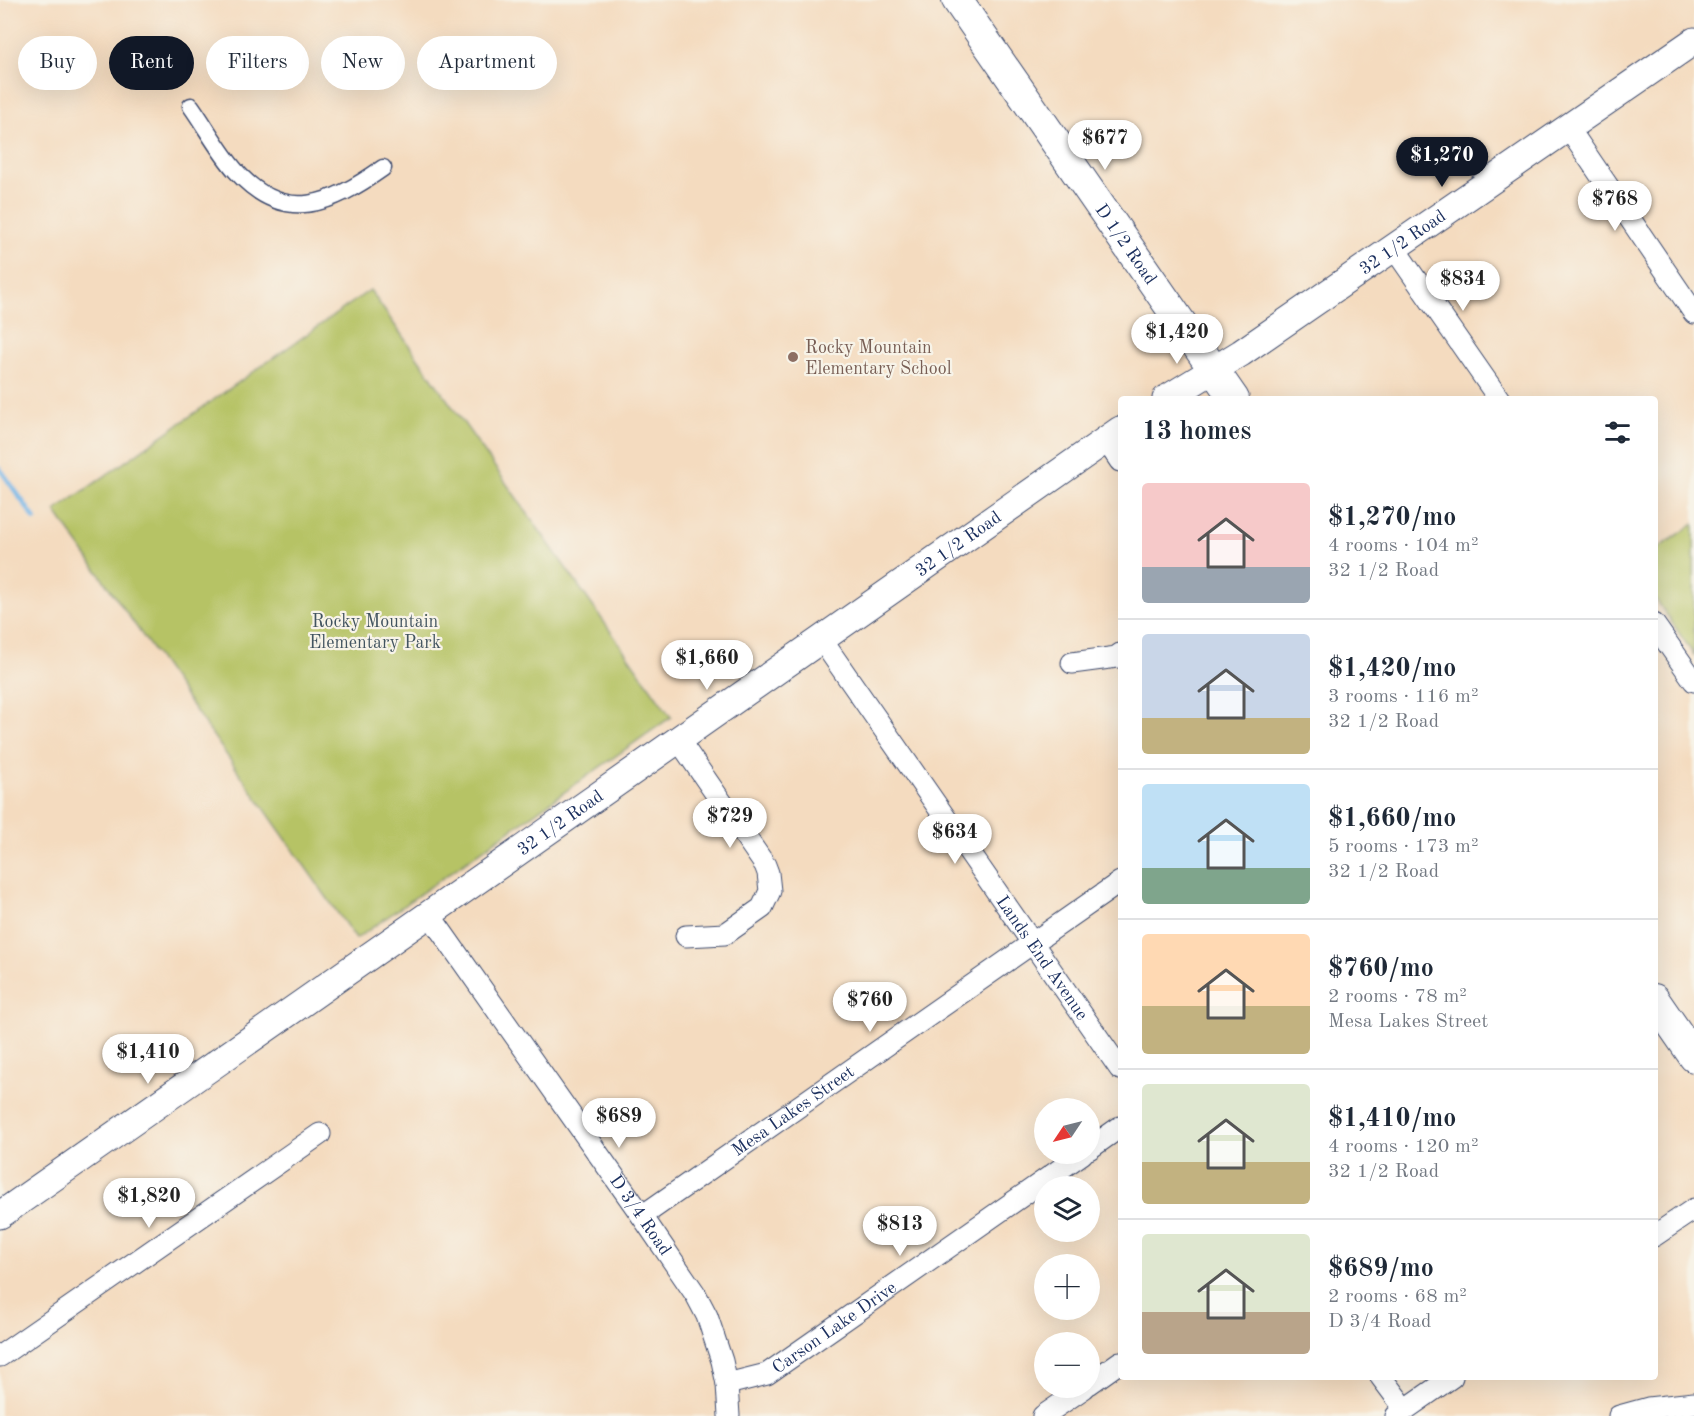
<!DOCTYPE html>
<html lang="en">
<head>
<meta charset="utf-8">
<style>
	body { margin:0; font-family:"Old Standard TT",serif; background:#f2f2f3; color:#1f2937; height:100vh; display:flex; flex-direction:column; font-size:22px; white-space:nowrap }
	* { box-sizing:border-box; margin:0 }
	p { font-size:20px; color:#747a83 }
	.icon { flex:none; width:33px; height:33px; fill:none; stroke:currentColor; stroke-width:2; stroke-linecap:round; stroke-linejoin:round }
	.map { position:relative; flex:1; overflow:hidden }
	.sheet { position:absolute; left:1118px; top:396px; width:540px; height:984px; display:flex; flex-direction:column; background:#fff; border-radius:6px; box-shadow:0 6px 24px #0002 }
	.sheet>* { flex:none }
	.hud { position:absolute; left:18px; top:36px; width:570px; height:54px; display:flex; gap:12px }
	.needle { width:39px; rotate:235deg }
	.fabs { position:absolute; left:1034px; top:1098px; display:grid; gap:12px }
	.fabs a { display:grid; place-items:center; width:66px; height:66px; border-radius:50%; background:#fff; box-shadow:0 6px 24px #0002; font-size:30px }
	.price { position:absolute; translate:-50% -51px; padding:0 14px; border-radius:21px; background:#fff; color:#222; font-size:20px; line-height:39px; filter:drop-shadow(0 2px 3px #0008) }
	.price::after { content:''; position:absolute; left:50%; top:36px; width:18px; height:14px; margin-left:-9px; background:inherit; clip-path:polygon(0 0,100% 0,50% 100%) }
	.price.active { background:#111827; color:#fff }
	ul { padding:0; list-style:none }
	li { display:flex; align-items:center; gap:18px; height:150px; padding:0 24px }
	li+li { border-top:2px solid #e0e1e3 }
	li span { display:grid; place-items:center; flex:none; width:168px; height:120px; border-radius:6px; color:#555 }
	li>.icon { margin-inline-start:auto }
	span .icon { width:72px; height:72px; fill:#fffc; stroke-width:1 }
	li b { font-size:26px }
	h2 { display:flex; justify-content:space-between; align-items:center; height:72px; padding:0 24px; font-size:26px }
	.tag { padding:0 21px; border-radius:27px; background:#fff; box-shadow:0 6px 24px #0002; font-size:21px; line-height:54px }
	.tag.active { background:#111827; color:#fff }
	.map>svg:first-child { display:block }
</style>
</head>
<body>
<div class="map">
<svg width="1694" height="1416" viewBox="0 0 1694 1416">
	<rect width="100%" height="100%" fill="#f7f3e8"/>
	<filter id="ink" filterUnits="userSpaceOnUse"><feTurbulence type="fractalNoise" baseFrequency=".0167" numOctaves="2"/><feDisplacementMap in="SourceGraphic" scale="12" xChannelSelector="R" yChannelSelector="G"/><feConvolveMatrix kernelMatrix="1 2 1 2 8 2 1 2 1" color-interpolation-filters="sRGB"/></filter>
	<filter id="wash" filterUnits="userSpaceOnUse"><feTurbulence type="fractalNoise" baseFrequency=".008" numOctaves="4" result="noise"/><feDisplacementMap in="SourceGraphic" scale="24" xChannelSelector="R" yChannelSelector="G"/><feGaussianBlur stdDeviation="1.35" result="paint"/><feColorMatrix in="noise" values="0 0 0 0 0 0 0 0 0 0 0 0 0 0 0 0 0 1.4 0 .05"/><feComposite in="paint" operator="in"/></filter>
	<g filter="url(#wash)">
		<rect width="100%" height="100%" fill="#f4dbbf"/>
		<!-- green -->
		<g fill="#b6c365" stroke="#687962" stroke-width="1.5">
			<polygon points="370,290 671,717 356,939 55,511"/>
			<polygon points="1694,524 1694,655 1655,598 1654,551"/>
		</g>
		<g fill="none" stroke-linecap="round" stroke-linejoin="round">
			<!-- stream -->
			<polyline stroke="#71b4e7" stroke-width="5" points="0,469 35,519"/>
		</g>
	</g>
	<g filter="url(#ink)">
		<g fill="none" stroke-linecap="round" stroke-linejoin="round">
			<!-- pedestrian casing -->
			<g stroke="#3c496d" stroke-width="19">
				<path id="pedestrian" d="M191,106c15,21 28,46 45,65 49,55 96,33 147,-3"/>
			</g>
			<!-- minor casing -->
			<g stroke="#3c496d" stroke-width="23">
				<g id="minor">
					<polyline points="1569,129 1694,313"/>
					<polyline points="1394,248 1499,399"/>
					<polyline points="1106,440 1120,461"/>
					<polyline points="1654,624 1694,681"/>
					<path id="s1" d="M821,639l299,430"/>
					<polyline points="1072,663 1117,657 1120,654"/>
					<polyline points="678,739 765,865 768,873 770,891 762,908 725,934 686,936"/>
					<path id="s2" d="M429,914l213,302 54,79 11,21 15,45 5,23 2,32"/>
					<polyline points="1089,1149 1120,1127"/>
					<path id="s3" d="M642,1216l478,-334"/>
					<polyline points="1654,1236 1694,1209"/>
					<polyline points="0,1356 320,1134"/>
					<polyline points="1381,1377 1405,1409"/>
					<path id="s4" d="M727,1384l40,-10 315,-220"/>
					<polyline points="1089,1384 1120,1362"/>
					<polyline points="1043,1416 1084,1388"/>
					<polyline points="1396,1416 1452,1377"/>
					<polyline points="1619,1416 1648,1408 1694,1403"/>
				</g>
			</g>
			<!-- tertiary casing -->
			<g stroke="#3c496d" stroke-width="29">
				<g id="tertiary">
					<path id="s5" d="M1166,399l75,-46 453,-312"/>
					<path id="s6" d="M0,1215l1120,-785"/>
				</g>
			</g>
			<!-- secondary casing -->
			<g stroke="#3c496d" stroke-width="32">
				<g id="secondary">
					<path id="s7" d="M957,0l277,399"/>
					<polyline points="1654,999 1694,1057"/>
				</g>
			</g>
			<!-- pedestrian -->
			<use href="#pedestrian" stroke="#fff" stroke-width="16"/>
			<!-- minor -->
			<use href="#minor" stroke="#fff" stroke-width="21"/>
			<!-- tertiary -->
			<use href="#tertiary" stroke="#fff" stroke-width="27"/>
			<!-- secondary -->
			<use href="#secondary" stroke="#fff" stroke-width="30"/>
		</g>
	</g>
	<!-- markers -->
	<circle fill="#8d6e63" stroke="#f7f3e8" stroke-width="2" cx="793" cy="357" r="6"/>
	<g text-anchor="middle" stroke-width="4.5" stroke-linejoin="round" paint-order="stroke">
		<!-- street labels -->
		<g font-size="18" fill="#1b2f5e" stroke="#f7f3e8">
			<text dy="6" stroke="none"><textPath href="#s5" startOffset="284">32 1/2 Road</textPath></text>
			<text dy="6" stroke="none"><textPath href="#s7" startOffset="297">D 1/2 Road</textPath></text>
			<text dy="6" stroke="none"><textPath href="#s6" startOffset="1170">32 1/2 Road</textPath></text>
			<text dy="6" stroke="none"><textPath href="#s6" startOffset="684">32 1/2 Road</textPath></text>
			<text dy="6" stroke="none"><textPath href="#s1" startOffset="388">Lands End Avenue</textPath></text>
			<text dy="6" stroke="none"><textPath href="#s3" startOffset="184">Mesa Lakes Street</textPath></text>
			<text dy="6" stroke="none"><textPath href="#s2" startOffset="368">D 3/4 Road</textPath></text>
			<text dy="6" stroke="none"><textPath href="#s4" startOffset="123">Carson Lake Drive</textPath></text>
		</g>
		<!-- education labels -->
		<g font-size="18" fill="#785e54" stroke="#f7f3e8" text-anchor="start">
			<text x="805" y="353">Rocky Mountain<tspan x="805" dy="21">Elementary School</tspan></text>
		</g>
		<!-- park labels -->
		<g font-size="18" fill="#425460" stroke="#f7f3e8">
			<text x="375" y="627">Rocky Mountain<tspan x="375" dy="21">Elementary Park</tspan></text>
		</g>
	</g>
</svg>
<div class="fabs">
<a><svg class="needle" viewBox="-14 -14 28 28"><path d="M0-13l5 13h-10z" fill="#e53935"/><path d="M0 13l5-13h-10z" fill="#747a83"/></svg></a>
<a><svg class="icon" aria-label="layers" viewBox="0 0 24 24"><path d="M12 4l9 5-9 5-9-5zM3 14l9 5 9-5"/></svg></a>
<a>+</a>
<a>−</a>
</div>
<b class="price" style="left:1105px;top:171px">$677</b>
<b class="price active" style="left:1442px;top:188px">$1,270</b>
<b class="price" style="left:1615px;top:232px">$768</b>
<b class="price" style="left:1463px;top:312px">$834</b>
<b class="price" style="left:1177px;top:365px">$1,420</b>
<b class="price" style="left:707px;top:691px">$1,660</b>
<b class="price" style="left:730px;top:849px">$729</b>
<b class="price" style="left:955px;top:865px">$634</b>
<b class="price" style="left:870px;top:1033px">$760</b>
<b class="price" style="left:148px;top:1085px">$1,410</b>
<b class="price" style="left:619px;top:1149px">$689</b>
<b class="price" style="left:149px;top:1229px">$1,820</b>
<b class="price" style="left:900px;top:1257px">$813</b>
<div class="hud">
<a class="tag">Buy</a>
<a class="tag active">Rent</a>
<a class="tag">Filters</a>
<a class="tag">New</a>
<a class="tag">Apartment</a>
</div>
<section class="sheet">
<h2>13 homes<svg class="icon" aria-label="filters" viewBox="0 0 24 24"><path d="M4 7h16M4 17h16"/><circle cx="9" cy="7" r="2"/><circle cx="15" cy="17" r="2"/></svg></h2>
<ul>
<li><span style="background:linear-gradient(#f6c9c9 70%,#9aa5b1 0)"><svg class="icon" aria-label="home" viewBox="0 0 24 24"><path d="M3 11l9-7 9 7M6 9v11h12V9"/></svg></span><div><b>$1,270/mo</b><p>4 rooms · 104 m²</p><p>32 1/2 Road</p></div></li>
<li><span style="background:linear-gradient(#c9d6e8 70%,#c2b280 0)"><svg class="icon" aria-label="home" viewBox="0 0 24 24"><path d="M3 11l9-7 9 7M6 9v11h12V9"/></svg></span><div><b>$1,420/mo</b><p>3 rooms · 116 m²</p><p>32 1/2 Road</p></div></li>
<li><span style="background:linear-gradient(#bfe0f5 70%,#7fa58c 0)"><svg class="icon" aria-label="home" viewBox="0 0 24 24"><path d="M3 11l9-7 9 7M6 9v11h12V9"/></svg></span><div><b>$1,660/mo</b><p>5 rooms · 173 m²</p><p>32 1/2 Road</p></div></li>
<li><span style="background:linear-gradient(#ffd9b3 60%,#c2b280 0)"><svg class="icon" aria-label="home" viewBox="0 0 24 24"><path d="M3 11l9-7 9 7M6 9v11h12V9"/></svg></span><div><b>$760/mo</b><p>2 rooms · 78 m²</p><p>Mesa Lakes Street</p></div></li>
<li><span style="background:linear-gradient(#dfe7d0 65%,#c2b280 0)"><svg class="icon" aria-label="home" viewBox="0 0 24 24"><path d="M3 11l9-7 9 7M6 9v11h12V9"/></svg></span><div><b>$1,410/mo</b><p>4 rooms · 120 m²</p><p>32 1/2 Road</p></div></li>
<li><span style="background:linear-gradient(#dfe7d0 65%,#b9a48a 0)"><svg class="icon" aria-label="home" viewBox="0 0 24 24"><path d="M3 11l9-7 9 7M6 9v11h12V9"/></svg></span><div><b>$689/mo</b><p>2 rooms · 68 m²</p><p>D 3/4 Road</p></div></li>
</ul>
</section>
</div>
</body>
</html>
